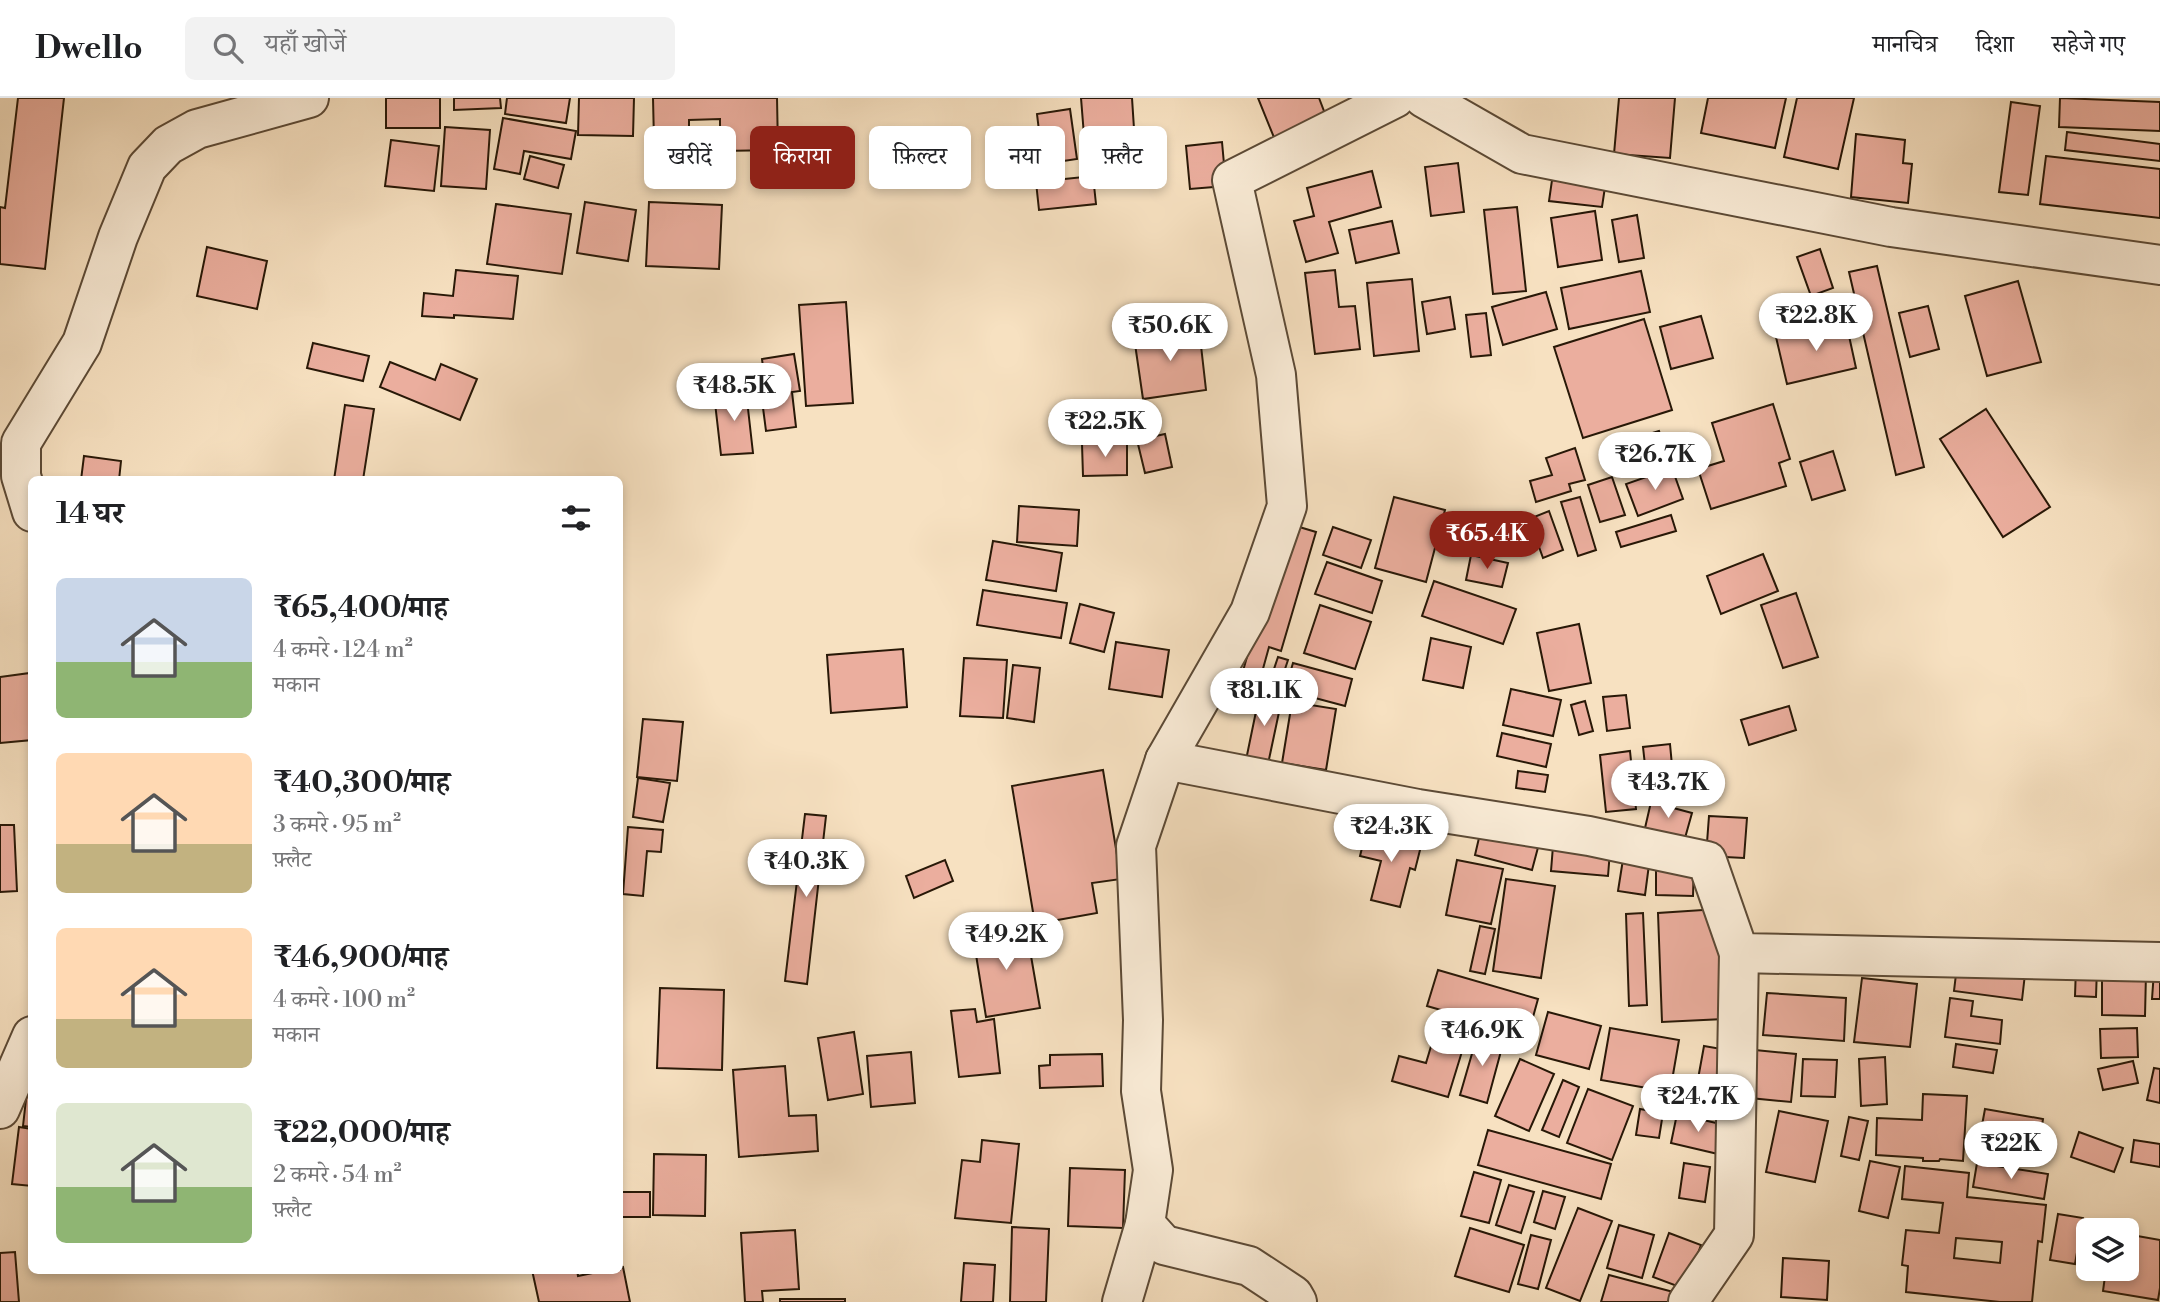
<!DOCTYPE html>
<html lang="hi">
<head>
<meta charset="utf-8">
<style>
	body { margin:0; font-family:"Libre Bodoni","Noto Serif Devanagari",serif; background:#f2f2f2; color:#202124; height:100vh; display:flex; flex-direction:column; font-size:26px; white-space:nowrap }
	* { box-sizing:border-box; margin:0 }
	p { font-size:23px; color:#757577 }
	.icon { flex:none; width:38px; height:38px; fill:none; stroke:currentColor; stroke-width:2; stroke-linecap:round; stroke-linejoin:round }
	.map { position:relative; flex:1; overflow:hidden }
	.drawer { position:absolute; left:28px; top:378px; width:595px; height:798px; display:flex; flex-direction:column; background:#fff; border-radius:10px; box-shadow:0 4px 10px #0003 }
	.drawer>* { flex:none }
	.guide { position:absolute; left:644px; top:28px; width:665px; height:63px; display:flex; gap:14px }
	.tools { position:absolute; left:2076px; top:1120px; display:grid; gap:14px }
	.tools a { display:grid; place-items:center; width:63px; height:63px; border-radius:10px; background:#fff; box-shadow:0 4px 10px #0003; font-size:35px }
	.price { position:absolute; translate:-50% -60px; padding:0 16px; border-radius:24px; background:#fff; color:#222; font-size:23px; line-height:46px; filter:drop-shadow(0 2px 4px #0008) }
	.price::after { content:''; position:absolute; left:50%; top:42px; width:21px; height:16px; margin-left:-10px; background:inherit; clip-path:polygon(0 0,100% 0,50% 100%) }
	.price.selected { background:#8f2418; color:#fff }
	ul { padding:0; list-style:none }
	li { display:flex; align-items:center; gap:21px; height:175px; padding:0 28px }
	li span { display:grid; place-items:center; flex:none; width:196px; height:140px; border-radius:10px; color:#555 }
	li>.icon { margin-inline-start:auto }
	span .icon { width:84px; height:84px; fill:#fffc; stroke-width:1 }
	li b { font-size:30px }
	h2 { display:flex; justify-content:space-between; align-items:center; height:84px; padding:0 28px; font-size:30px }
	.chip { padding:0 24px; border-radius:10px; background:#fff; box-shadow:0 4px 10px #0003; font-size:24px; line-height:63px }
	.chip.selected { background:#8f2418; color:#fff }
	header { display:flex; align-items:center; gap:42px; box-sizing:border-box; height:98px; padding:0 35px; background:#fff; border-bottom:2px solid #e0e0e0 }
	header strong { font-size:33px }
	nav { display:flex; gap:38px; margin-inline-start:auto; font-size:24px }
	.search { width:490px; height:63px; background:#f2f2f2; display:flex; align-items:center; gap:18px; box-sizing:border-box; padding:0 24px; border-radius:10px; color:#757577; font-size:26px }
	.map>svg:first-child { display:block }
</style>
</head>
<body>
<header>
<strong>Dwello</strong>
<div class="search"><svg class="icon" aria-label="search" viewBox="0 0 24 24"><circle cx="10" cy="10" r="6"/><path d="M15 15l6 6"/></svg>यहाँ खोजें</div>
<nav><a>मानचित्र</a><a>दिशा</a><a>सहेजे गए</a></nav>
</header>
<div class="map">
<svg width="2160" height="1204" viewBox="0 0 2160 1204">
	<rect width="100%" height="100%" fill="#f7e1c1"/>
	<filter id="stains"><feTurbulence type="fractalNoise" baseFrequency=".00286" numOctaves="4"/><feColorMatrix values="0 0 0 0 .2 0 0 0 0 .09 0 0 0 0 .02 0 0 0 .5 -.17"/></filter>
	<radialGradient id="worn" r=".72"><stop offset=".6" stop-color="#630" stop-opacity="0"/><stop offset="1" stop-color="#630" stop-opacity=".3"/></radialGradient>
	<!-- building -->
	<g fill="#ebae9e" stroke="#281807" stroke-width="2" fill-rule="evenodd">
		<polygon points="18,0 64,0 45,171 0,166 0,109 5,110"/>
		<rect x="386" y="0" width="54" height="30"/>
		<polygon points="454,0 500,0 501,10 454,12"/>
		<polygon points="507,0 570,0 566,25 505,16"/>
		<polygon points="579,0 634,0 633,38 578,37"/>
		<polygon points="653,0 777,0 778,52 720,53 720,21 689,22 689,42 654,43"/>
		<polygon points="1081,0 1132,0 1135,46 1085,50"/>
		<polygon points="1258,0 1319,0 1327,21 1275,42"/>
		<polygon points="1619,0 1675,0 1670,60 1614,56"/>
		<polygon points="1708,0 1786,0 1775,50 1701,35"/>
		<polygon points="1797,0 1854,0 1838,71 1784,59"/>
		<polygon points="2060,0 2160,4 2160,33 2059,29"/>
		<polygon points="2011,4 2040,8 2028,97 1999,94"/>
		<polygon points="1070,11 1077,61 1043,66 1037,16"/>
		<polygon points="503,20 576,33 571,61 524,53 520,76 494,71"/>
		<polygon points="445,29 490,32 486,91 441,88"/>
		<polygon points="2067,34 2160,46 2160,63 2065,52"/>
		<polygon points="1856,36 1905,42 1903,65 1912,66 1908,105 1851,99"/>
		<polygon points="391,42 439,48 434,93 385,88"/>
		<polygon points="1222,44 1226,88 1190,91 1186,48"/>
		<polygon points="530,58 564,67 558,90 524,81"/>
		<polygon points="2046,58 2160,71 2160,120 2040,106"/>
		<polygon points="1458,65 1464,114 1431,118 1425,69"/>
		<polygon points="1372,73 1381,109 1329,124 1338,155 1306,164 1294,123 1314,118 1307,90"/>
		<polygon points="1093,78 1096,106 1039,112 1036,84"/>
		<polygon points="1552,82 1605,89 1602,109 1549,103"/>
		<polygon points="585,104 636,112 628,163 577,155"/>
		<polygon points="649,104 722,107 719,171 646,168"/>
		<polygon points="496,106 571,116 562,176 487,166"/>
		<polygon points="1517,109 1526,193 1493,196 1484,112"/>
		<polygon points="1595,113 1602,162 1558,169 1551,120"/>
		<polygon points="1637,117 1644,160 1619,164 1612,122"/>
		<polygon points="1392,123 1399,155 1356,165 1349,132"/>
		<polygon points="207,149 267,163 257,211 197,198"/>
		<polygon points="1820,151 1833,190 1811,198 1797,159"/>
		<polygon points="1877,168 1924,369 1896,377 1849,174"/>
		<polygon points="456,172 518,178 513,221 454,217 454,220 422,218 424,195 453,198"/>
		<polygon points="1335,172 1339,209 1355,208 1360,251 1315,256 1305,175"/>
		<polygon points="1641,173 1650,214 1569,231 1561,190"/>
		<polygon points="1412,181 1419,253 1374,258 1367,185"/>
		<polygon points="2018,183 2041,264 1987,278 1965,198"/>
		<polygon points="1546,194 1557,231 1503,247 1492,209"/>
		<polygon points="1450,199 1455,231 1427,236 1422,204"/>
		<polygon points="846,204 853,305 806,308 799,207"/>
		<polygon points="1928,208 1939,251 1910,259 1899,215"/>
		<polygon points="1787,210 1790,230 1770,233 1766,213"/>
		<polygon points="1486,215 1491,257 1471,259 1466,217"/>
		<polygon points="1701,218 1713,260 1671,271 1660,229"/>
		<polygon points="1644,221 1672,312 1583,340 1554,249"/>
		<polygon points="1846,224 1856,270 1787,286 1776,239"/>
		<polygon points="1199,230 1206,292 1143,301 1134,239"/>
		<polygon points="313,245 369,258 363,283 307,270"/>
		<polygon points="794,256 800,293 792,294 796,329 766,333 762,302 752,303 749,280 764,277 762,261"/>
		<polygon points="390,264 435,282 441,266 477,281 460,322 380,289"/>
		<polygon points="746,293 753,355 721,357 714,296"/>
		<polygon points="1773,306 1790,361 1779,365 1786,388 1711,411 1698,371 1724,363 1712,325"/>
		<polygon points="345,307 374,311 363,382 334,382"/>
		<polygon points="1986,311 2050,409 2003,439 1940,341"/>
		<polygon points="1659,333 1668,358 1633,369 1626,343"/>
		<polygon points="1165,336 1172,369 1145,375 1137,342"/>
		<polygon points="1127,344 1127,377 1083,378 1082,346"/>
		<polygon points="1575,350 1585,382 1569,386 1571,393 1536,404 1530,383 1552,377 1546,360"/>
		<polygon points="1833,353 1845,392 1812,402 1800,364"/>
		<polygon points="84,358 121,363 119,382 81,382"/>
		<polygon points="1672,370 1683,401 1638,418 1626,386"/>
		<polygon points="1612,379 1625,417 1600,424 1588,387"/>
		<polygon points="1394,399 1445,412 1426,484 1375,470"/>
		<polygon points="1580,399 1596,452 1578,458 1561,404"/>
		<polygon points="1019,408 1079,412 1077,448 1017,444"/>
		<polygon points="1549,413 1563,452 1543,460 1529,421"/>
		<polygon points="1671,417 1676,433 1621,449 1616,434"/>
		<polygon points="1453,426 1476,433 1470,454 1446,447"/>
		<polygon points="1296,428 1316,434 1281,553 1269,549 1261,578 1243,573 1279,446"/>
		<polygon points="1333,429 1371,442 1361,470 1323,457"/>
		<polygon points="993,443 1062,455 1056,493 986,482"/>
		<polygon points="1763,456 1778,493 1721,516 1707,478"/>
		<polygon points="1471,457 1508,465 1502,489 1466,482"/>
		<polygon points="1327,464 1382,483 1372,515 1315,496"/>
		<polygon points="1434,483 1516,511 1503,546 1422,518"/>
		<polygon points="983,492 1067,505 1061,540 977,527"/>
		<polygon points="1796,495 1818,559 1783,570 1761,507"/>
		<polygon points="1080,506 1114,515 1104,554 1070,545"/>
		<polygon points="1320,507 1371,524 1355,571 1304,555"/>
		<polygon points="1579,526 1591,585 1549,593 1537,535"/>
		<polygon points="1431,540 1471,549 1463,590 1423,582"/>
		<polygon points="1116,544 1169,552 1162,599 1109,591"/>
		<polygon points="903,551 907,609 831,615 827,557"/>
		<polygon points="1278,559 1288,562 1279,589 1269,586"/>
		<polygon points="964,560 1007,562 1003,620 960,618"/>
		<polygon points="1293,565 1352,581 1345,608 1285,592"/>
		<polygon points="1013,567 1040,570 1034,624 1007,620"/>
		<polygon points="30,575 32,642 0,645 0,579"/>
		<polygon points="1511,591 1561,602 1553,638 1503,627"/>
		<polygon points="1260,594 1282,600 1268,666 1246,662"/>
		<polygon points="1626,597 1630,630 1607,633 1603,599"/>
		<polygon points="1585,603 1593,633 1579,637 1571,607"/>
		<polygon points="1292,604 1336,611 1326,672 1282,665"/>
		<polygon points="1789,608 1796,632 1749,647 1741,622"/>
		<polygon points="643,621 683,624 677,683 637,679"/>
		<polygon points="1502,635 1551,646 1546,669 1497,658"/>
		<polygon points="1670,646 1675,700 1649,703 1643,649"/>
		<polygon points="1630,653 1636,711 1606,714 1600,657"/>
		<polygon points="1103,672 1121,781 1092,785 1097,815 1035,826 1012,688"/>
		<polygon points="1518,673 1548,677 1545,694 1516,690"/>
		<polygon points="638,680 670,685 663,724 633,719"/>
		<polygon points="1651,704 1692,715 1685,740 1645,730"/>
		<polygon points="805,716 826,718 807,886 785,883"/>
		<polygon points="1709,718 1747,720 1744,760 1706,758"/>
		<polygon points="0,727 14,727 17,793 0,794"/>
		<polygon points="1482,727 1540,742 1532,772 1475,757"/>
		<polygon points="628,729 663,732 661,754 647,753 643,798 623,796"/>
		<polygon points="1367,730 1422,744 1415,772 1410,770 1400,809 1371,802 1381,763 1360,758"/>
		<polygon points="1553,748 1610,753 1608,778 1551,773"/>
		<polygon points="1624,755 1650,759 1645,797 1618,793"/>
		<polygon points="945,762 953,783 914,800 906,778"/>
		<polygon points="1457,762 1503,771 1491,826 1446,817"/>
		<polygon points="1656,763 1694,765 1693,798 1656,797"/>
		<polygon points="1506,781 1555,788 1541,880 1493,873"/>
		<polygon points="1718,811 1724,921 1662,924 1658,815"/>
		<polygon points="1643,815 1647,907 1629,908 1626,816"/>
		<polygon points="1480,828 1495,831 1485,876 1470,873"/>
		<polygon points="1026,829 1040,910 986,919 973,838"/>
		<polygon points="1957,868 2025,876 2022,902 1954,893"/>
		<polygon points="2076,869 2097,869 2096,899 2075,898"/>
		<polygon points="1438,872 1538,901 1528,937 1427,908"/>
		<polygon points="2154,873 2160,873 2160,901 2152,901"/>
		<polygon points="2102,874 2146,875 2145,918 2102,917"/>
		<polygon points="1862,880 1917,886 1910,949 1854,944"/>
		<polygon points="660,890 724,892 722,972 657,970"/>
		<polygon points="1767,895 1846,900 1844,943 1763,937"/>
		<polygon points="1950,900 1973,903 1971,918 2002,922 2000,946 1945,939"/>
		<polygon points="975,911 977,924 994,921 1000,975 959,979 951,913"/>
		<polygon points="1548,914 1601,928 1589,971 1536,957"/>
		<polygon points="1438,925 1468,934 1448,999 1392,983 1399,958 1426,965"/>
		<polygon points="1610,930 1679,942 1670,994 1601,982"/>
		<polygon points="2137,930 2138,959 2101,960 2100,931"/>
		<polygon points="854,934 863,996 828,1002 818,940"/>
		<polygon points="1478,935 1504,942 1487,1005 1460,997"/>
		<polygon points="1956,946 1997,952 1993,975 1953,969"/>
		<polygon points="1704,948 1733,953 1727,986 1698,981"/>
		<polygon points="1745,951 1796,956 1791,1004 1740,999"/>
		<polygon points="911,954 915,1005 871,1009 867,958"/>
		<polygon points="1102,956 1103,988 1040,990 1039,968 1050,967 1050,957"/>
		<polygon points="1885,959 1887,1006 1861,1008 1859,961"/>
		<polygon points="1520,961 1554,976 1529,1033 1495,1018"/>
		<polygon points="1803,961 1837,962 1835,999 1801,998"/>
		<polygon points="2133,963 2138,985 2103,992 2098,971"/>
		<polygon points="785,968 789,1018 816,1017 818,1053 739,1059 733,972"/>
		<polygon points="2154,970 2160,971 2160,1005 2147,1002"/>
		<polygon points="29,975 32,975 32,1029 23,1028"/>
		<polygon points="1563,982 1579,989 1559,1039 1542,1032"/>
		<polygon points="1692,990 1727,995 1724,1017 1689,1013"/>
		<polygon points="1588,991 1633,1008 1612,1062 1567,1045"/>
		<polygon points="1923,996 1967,998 1963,1063 1940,1061 1939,1063 1923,1063 1923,1060 1876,1057 1877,1020 1922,1022"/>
		<polygon points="1640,1011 1663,1015 1659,1040 1636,1037"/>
		<polygon points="1985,1011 2043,1021 2037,1059 1978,1049"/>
		<polygon points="1779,1013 1828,1023 1815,1084 1766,1074"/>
		<polygon points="1677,1016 1725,1027 1718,1056 1671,1045"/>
		<polygon points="1849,1019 1868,1023 1859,1062 1841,1058"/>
		<polygon points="19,1029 32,1031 32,1088 12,1086"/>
		<polygon points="1488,1032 1611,1066 1601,1101 1478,1067"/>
		<polygon points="2079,1034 2123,1050 2114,1074 2071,1059"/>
		<polygon points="982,1042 1019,1046 1011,1125 955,1120 962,1062 980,1064"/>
		<polygon points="2134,1042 2160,1046 2160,1069 2131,1064"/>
		<polygon points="654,1056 706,1057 705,1118 653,1117"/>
		<polygon points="1870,1063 1900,1069 1888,1120 1859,1113"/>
		<polygon points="1684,1065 1710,1069 1705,1104 1679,1100"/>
		<polygon points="1977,1065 2048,1076 2044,1101 1973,1089"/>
		<path d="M1905,1068l64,7 -2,24 79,8 -4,37 -4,-1 -6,61h-32l-94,-10 2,-26 -6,-1 4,-35 33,3 4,-30 -41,-4zM1956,1140l46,4 -2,21 -46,-5z"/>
		<polygon points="1070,1070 1125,1072 1123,1130 1068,1128"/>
		<polygon points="1474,1074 1501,1082 1489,1125 1461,1118"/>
		<polygon points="1509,1087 1534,1094 1521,1135 1496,1127"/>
		<polygon points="1543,1093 1565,1099 1555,1131 1534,1124"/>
		<rect x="620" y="1094" width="30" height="25"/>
		<polygon points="1578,1110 1612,1123 1580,1203 1546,1190"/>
		<polygon points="2058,1116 2083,1120 2075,1166 2050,1162"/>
		<polygon points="1619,1127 1654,1137 1642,1180 1607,1170"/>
		<polygon points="1012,1129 1049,1131 1046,1204 1010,1204"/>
		<polygon points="1470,1130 1524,1147 1509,1194 1455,1178"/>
		<polygon points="795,1132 799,1191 762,1193 763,1204 745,1204 741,1135"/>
		<polygon points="1669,1135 1701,1147 1685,1191 1653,1179"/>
		<polygon points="2126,1136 2160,1142 2160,1190 2158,1202 2103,1193 2106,1171 2126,1171"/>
		<polygon points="1531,1137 1551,1142 1538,1191 1518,1186"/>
		<polygon points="15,1154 19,1204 0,1204 0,1155"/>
		<polygon points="1783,1160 1829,1163 1827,1202 1781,1199"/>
		<polygon points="964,1165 995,1167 993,1204 961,1204"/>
		<polygon points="623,1169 630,1204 539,1204 532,1172 577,1172 578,1178 607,1172 620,1172 620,1170"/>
		<polygon points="1609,1177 1681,1196 1679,1204 1601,1204"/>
		<rect x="780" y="1201" width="65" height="3"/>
	</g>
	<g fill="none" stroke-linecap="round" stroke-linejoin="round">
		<!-- street casing -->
		<g stroke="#5c4a36" stroke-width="42">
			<g id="street">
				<polyline points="1424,0 1522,56 1891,129 2160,167"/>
				<polyline points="32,414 21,378 21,345 82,245 118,139 147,69 168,47 197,31 309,0"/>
				<polyline points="1165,662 1418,711 1589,738 1707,763 1739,855 2160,864"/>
				<polyline points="0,1011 32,938"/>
				<polyline points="1122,1204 1145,1126"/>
				<polyline points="1297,1204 1293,1197 1249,1168 1164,1147 1145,1126 1153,1072 1141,993 1143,922 1136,748 1165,662 1250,514 1287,408 1276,277 1232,82 1395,0"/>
				<polyline points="1688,1204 1734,1137 1739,855"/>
			</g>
		</g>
		<!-- street -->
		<use href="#street" stroke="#faecd7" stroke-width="38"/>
	</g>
	<rect width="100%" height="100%" filter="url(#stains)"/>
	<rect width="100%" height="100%" fill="url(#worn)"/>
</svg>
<div class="tools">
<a><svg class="icon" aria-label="layers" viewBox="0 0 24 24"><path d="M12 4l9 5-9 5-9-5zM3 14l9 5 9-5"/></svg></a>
</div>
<b class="price" style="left:1816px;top:255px">₹22.8K</b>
<b class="price" style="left:1170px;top:265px">₹50.6K</b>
<b class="price" style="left:734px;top:325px">₹48.5K</b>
<b class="price" style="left:1105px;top:361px">₹22.5K</b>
<b class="price" style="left:1655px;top:394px">₹26.7K</b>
<b class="price selected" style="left:1487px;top:473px">₹65.4K</b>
<b class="price" style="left:1264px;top:630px">₹81.1K</b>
<b class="price" style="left:1668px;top:722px">₹43.7K</b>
<b class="price" style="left:1391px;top:766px">₹24.3K</b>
<b class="price" style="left:806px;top:801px">₹40.3K</b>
<b class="price" style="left:1006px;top:874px">₹49.2K</b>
<b class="price" style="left:1482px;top:970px">₹46.9K</b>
<b class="price" style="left:1698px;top:1036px">₹24.7K</b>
<b class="price" style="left:2011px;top:1083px">₹22K</b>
<div class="guide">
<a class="chip">खरीदें</a>
<a class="chip selected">किराया</a>
<a class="chip">फ़िल्टर</a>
<a class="chip">नया</a>
<a class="chip">फ़्लैट</a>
</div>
<section class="drawer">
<h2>14 घर<svg class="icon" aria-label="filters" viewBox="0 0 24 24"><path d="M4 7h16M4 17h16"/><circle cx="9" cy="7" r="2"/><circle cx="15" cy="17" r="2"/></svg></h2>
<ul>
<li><span style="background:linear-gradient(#c9d6e8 60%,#8fb573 0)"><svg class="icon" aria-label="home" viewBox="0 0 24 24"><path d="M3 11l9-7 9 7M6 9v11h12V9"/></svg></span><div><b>₹65,400/माह</b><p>4 कमरे · 124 m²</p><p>मकान</p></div></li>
<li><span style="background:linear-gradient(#ffd9b3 65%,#c2b280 0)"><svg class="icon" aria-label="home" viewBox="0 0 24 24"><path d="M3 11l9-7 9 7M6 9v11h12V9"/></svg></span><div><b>₹40,300/माह</b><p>3 कमरे · 95 m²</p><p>फ़्लैट</p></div></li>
<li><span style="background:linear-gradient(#ffd9b3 65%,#c2b280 0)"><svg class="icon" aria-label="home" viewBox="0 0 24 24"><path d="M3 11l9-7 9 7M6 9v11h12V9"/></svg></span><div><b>₹46,900/माह</b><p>4 कमरे · 100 m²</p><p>मकान</p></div></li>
<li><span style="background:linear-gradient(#dfe7d0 60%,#8fb573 0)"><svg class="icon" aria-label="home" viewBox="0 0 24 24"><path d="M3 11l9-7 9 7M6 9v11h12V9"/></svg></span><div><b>₹22,000/माह</b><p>2 कमरे · 54 m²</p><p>फ़्लैट</p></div></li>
</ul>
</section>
</div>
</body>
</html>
